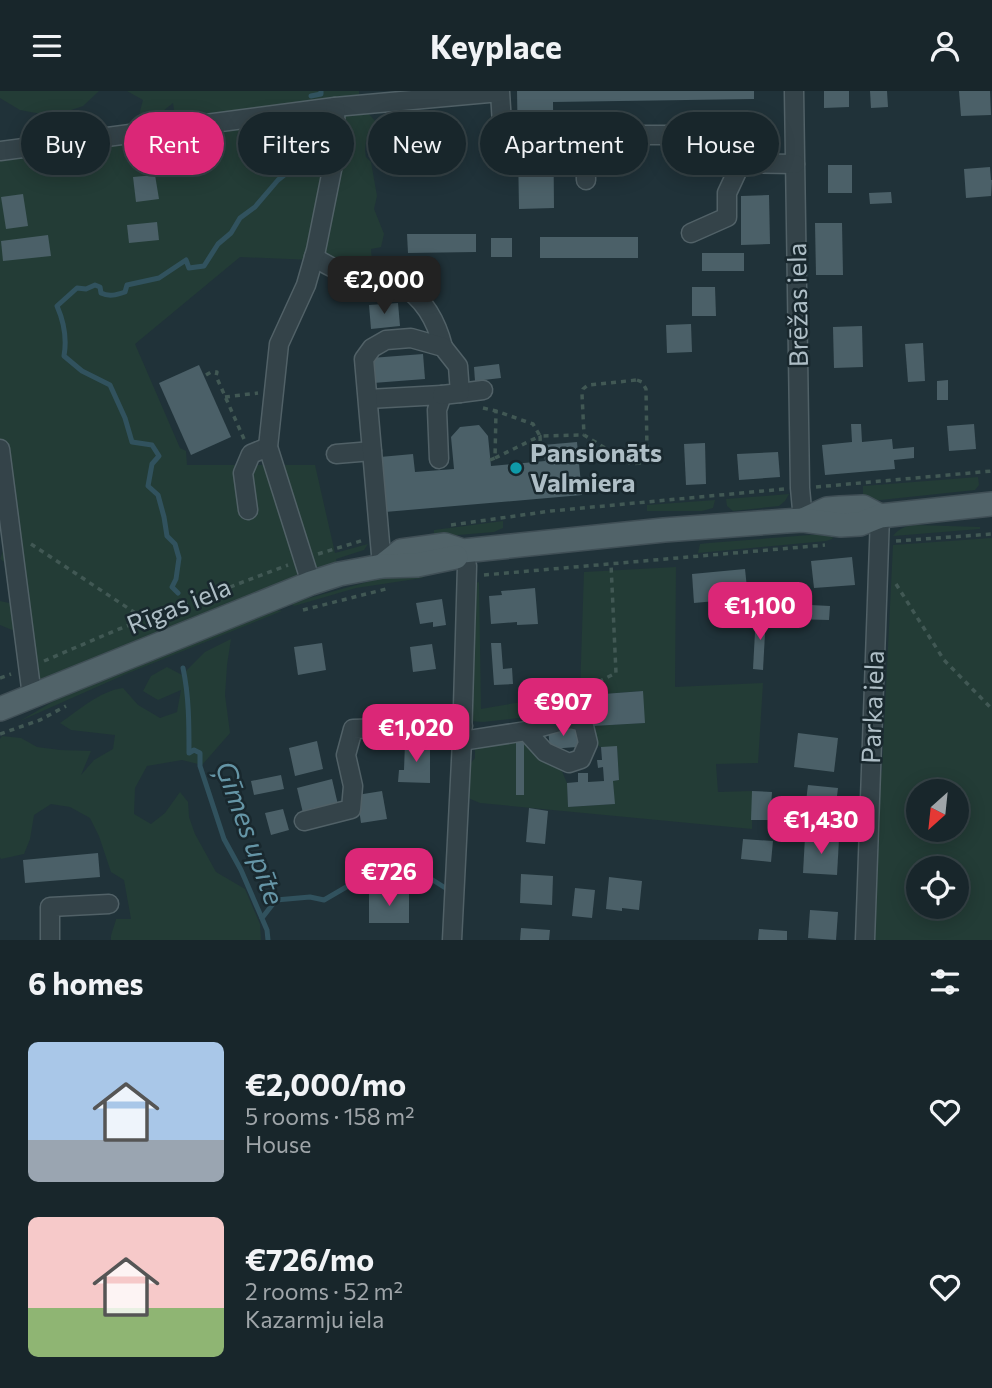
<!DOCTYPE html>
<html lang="en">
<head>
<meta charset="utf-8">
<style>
	body { margin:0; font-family:Commissioner,sans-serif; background:#212e33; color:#f1f3f6; height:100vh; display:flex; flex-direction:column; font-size:26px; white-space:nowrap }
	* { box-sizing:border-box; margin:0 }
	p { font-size:23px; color:#9fa5a9 }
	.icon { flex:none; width:38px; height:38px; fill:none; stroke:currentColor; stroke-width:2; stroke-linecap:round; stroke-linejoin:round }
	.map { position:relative; height:849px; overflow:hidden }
	.side { display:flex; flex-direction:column; background:#18262b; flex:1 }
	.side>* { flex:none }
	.guide { position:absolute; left:21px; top:21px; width:950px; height:63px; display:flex; gap:14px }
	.needle { width:46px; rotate:207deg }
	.tools { position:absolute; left:906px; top:688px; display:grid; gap:14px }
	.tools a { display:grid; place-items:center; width:63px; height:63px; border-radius:50%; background:#18262b; box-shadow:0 4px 18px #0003,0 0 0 2px #364347; font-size:35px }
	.price { position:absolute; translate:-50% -60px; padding:0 16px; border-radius:14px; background:#db2777; color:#fff; font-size:23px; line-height:46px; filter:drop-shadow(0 2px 4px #0008) }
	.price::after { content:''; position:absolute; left:50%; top:42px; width:21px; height:16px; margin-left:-10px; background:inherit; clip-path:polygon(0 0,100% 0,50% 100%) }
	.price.current { background:#222; color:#fff }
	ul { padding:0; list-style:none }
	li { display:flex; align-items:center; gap:21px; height:175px; padding:0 28px }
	li span { display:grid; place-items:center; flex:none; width:196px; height:140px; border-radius:10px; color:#555 }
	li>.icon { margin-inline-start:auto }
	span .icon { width:84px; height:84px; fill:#fffc; stroke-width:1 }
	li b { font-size:30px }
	h2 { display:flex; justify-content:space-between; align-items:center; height:84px; padding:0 28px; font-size:30px }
	.chip { padding:0 24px; border-radius:32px; background:#18262b; box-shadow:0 4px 18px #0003,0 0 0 2px #364347; font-size:24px; line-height:63px }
	.chip.current { background:#db2777; color:#fff }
	header { display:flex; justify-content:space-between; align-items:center; height:91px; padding:0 28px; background:#18262b; font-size:32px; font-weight:700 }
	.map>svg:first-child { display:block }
</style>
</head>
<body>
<header><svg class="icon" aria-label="menu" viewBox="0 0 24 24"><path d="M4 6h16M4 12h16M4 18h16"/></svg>Keyplace<svg class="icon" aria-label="person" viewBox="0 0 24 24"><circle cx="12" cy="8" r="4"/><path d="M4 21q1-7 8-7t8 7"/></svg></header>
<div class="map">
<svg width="992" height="849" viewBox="0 0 992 849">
	<rect width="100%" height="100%" fill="#203239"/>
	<!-- green -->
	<g fill="#233c36" fill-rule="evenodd">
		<polygon points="0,0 99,0 83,15 62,22 41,23 20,19 0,7"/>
		<path d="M127,0h232c0,16 14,27 24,38l-6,9 -11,2 -1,10 1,7 5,5 6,34 -3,13 10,25 -3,13 -10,2 1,13h-11l-2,12 -23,-13 -96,-4 -105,87 45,104 6,3 1,14h128l20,88 33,-9 -4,6 -28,9 3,15 -307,122 -8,-61 -24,-10v-24l9,2 3,-7c-12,-14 8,-24 -12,-37l6,-16 -6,-94v-297l177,-24 -4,-25 -10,8 7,11 -21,4 -10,-11 4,-15z"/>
		<polygon points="978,386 979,394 975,399 871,410 863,405 863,395"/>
		<polygon points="789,403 785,410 779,415 733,420 727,415 726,408"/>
		<polygon points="715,409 713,417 702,420 647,420 647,414"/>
		<polygon points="503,430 503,437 494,441 434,446 434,439"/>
		<path d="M915,434l65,2v2l-87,7c6,-8 13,-10 22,-11z"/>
		<polygon points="835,442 832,448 826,450 698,462 700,453 709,452"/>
		<path d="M992,447v402h-121l-6,-55 12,-12 3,-71 -7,-7 9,-24 11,-226zM919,700h38v38h-38zM919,777h38v39h-38z"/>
		<polygon points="676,476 675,596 763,592 758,672 716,673 718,701 752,700 752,738 480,712 468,707 469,674 475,667 475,651 516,650 516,704 524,704 524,650 561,678 567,692 568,716 614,713 613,690 619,689 617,656 601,656 594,653 593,635 644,632 642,600 591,604 592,619 483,631 470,630 473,591 475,492 479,491 481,618 580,601 584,481"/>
		<polygon points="396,483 427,483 422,487 356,497 294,515 291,512"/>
		<polygon points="276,519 282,520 126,583 20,630 64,604"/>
		<path d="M231,548l-4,26 -2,30 5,38 -28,32 -20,-5 -35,6 -12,22 -1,26 17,10 14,-11 15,-21 8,10 1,15 6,17 21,38 29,17 15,35 1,16h-150c-1,-5 4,-15 5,-21h15l-7,-39 -13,-8 -12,-36 -9,-18 -20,-11 -19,-3 -17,11 -4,24 -6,15 -23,5 -1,-2v-118l2,-3 19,2 16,9 23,3 31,1 -10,24 13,-15 19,-11 2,-14 -44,-5 -11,-7c19,-13 40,-32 63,-35l15,17 22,13 17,-6 4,-22 -23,10 -15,-9 8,-15 16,-9 15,8 23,-23z"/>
	</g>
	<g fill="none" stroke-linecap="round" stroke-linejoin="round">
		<!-- stream -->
		<g stroke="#31525e" stroke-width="5">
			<polyline points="311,5 321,3 321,0"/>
			<path d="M178,502l-6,-6 4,-8 3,-21 -4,-14 -8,-8 -3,-19 -6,-22 -10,-9 4,-22 7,-8 -7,-11 -20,-3 -7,-24 -15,-33 -28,-14 -18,-15c3,-17 0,-34 -7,-50l20,-18 9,1 9,-4 5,2 1,6c8,4 15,2 24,-1l2,-7 32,-7 27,-18 3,8 15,-2 14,-22 13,-11 9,-15 15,-11 23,-27 38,-30 9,-13 -9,-15"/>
			<path d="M183,577c6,28 6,56 6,85l5,-3 6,3v13l24,73 17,31 26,60 1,10"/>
			<polyline points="262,827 276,809 310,806 324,809 348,795 380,773 398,773 412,776 447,798"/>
		</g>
	</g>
	<!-- building -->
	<g fill="#4b6068">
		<polygon points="517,0 754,0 754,8 553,11 554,117 519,118"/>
		<polygon points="824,0 849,0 849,16 824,17"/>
		<polygon points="870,0 887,0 888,16 871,17"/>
		<polygon points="959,0 990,0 991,24 961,25"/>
		<polygon points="754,44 772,44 771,64 753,63"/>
		<rect x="828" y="74" width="24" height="28"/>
		<polygon points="990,76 991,89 992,89 991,105 966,107 964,78"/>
		<polygon points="155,84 159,108 136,111 133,86"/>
		<polygon points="891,101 892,112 870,113 869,102"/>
		<polygon points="23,103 28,135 6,138 1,106"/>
		<polygon points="769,104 770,153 741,154 741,105"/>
		<polygon points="157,131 159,149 129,152 127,134"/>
		<polygon points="815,132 842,132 843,184 816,184"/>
		<polygon points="407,143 476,143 476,161 408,162"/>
		<polygon points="48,144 51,165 3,170 1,150"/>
		<rect x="540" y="146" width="98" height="21"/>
		<rect x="491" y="147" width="21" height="19"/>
		<rect x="702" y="162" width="42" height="18"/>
		<polygon points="692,196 715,196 716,225 692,225"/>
		<polygon points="398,212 400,235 371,238 369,214"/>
		<polygon points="691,233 692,261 667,262 666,234"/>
		<polygon points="862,235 863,276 834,277 833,236"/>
		<polygon points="923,252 925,290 908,291 905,253"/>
		<polygon points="423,263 425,288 373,292 371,267"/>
		<polygon points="499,273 501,287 475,290 474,276"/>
		<polygon points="199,274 231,346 191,364 159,292"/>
		<polygon points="948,289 948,309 937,309 937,290"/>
		<polygon points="851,333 861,333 862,351 892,348 893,358 914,356 914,367 894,369 895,378 825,384 822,354 852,351"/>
		<polygon points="974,333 976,358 949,360 947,335"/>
		<polygon points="479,334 488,345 491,375 545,370 543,354 577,351 582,404 385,421 380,366 413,363 415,381 454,378 451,346 460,336"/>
		<polygon points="705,352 706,393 686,394 684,353"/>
		<polygon points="778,361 780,386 739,389 737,363"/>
		<polygon points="852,466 855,494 814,497 811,470"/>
		<polygon points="745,478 748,507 694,512 692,483"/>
		<polygon points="535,497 538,533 517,534 517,531 491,533 489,505 502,504 501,500"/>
		<polygon points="442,508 446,534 433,536 433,531 420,533 416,512"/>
		<polygon points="791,513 830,515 829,529 791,528"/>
		<polygon points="756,523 766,524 763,579 753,578"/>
		<polygon points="322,552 326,579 298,584 294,556"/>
		<polygon points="491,552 501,552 503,578 512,577 513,593 494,594"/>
		<polygon points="432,553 436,578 413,581 410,556"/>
		<polygon points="643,600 645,632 593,635 590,604"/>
		<polygon points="577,636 577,656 550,658 548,638"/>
		<polygon points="798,642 838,647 834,681 794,676"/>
		<polygon points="317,650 323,678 295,685 289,657"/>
		<rect x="516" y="650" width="8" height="54"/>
		<polygon points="405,652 430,653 430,692 398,691 399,679 404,679"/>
		<polygon points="617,655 619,689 613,690 615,713 568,716 567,692 578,691 578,682 588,682 588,691 604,690 603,676 598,677 597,669 602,669 601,656"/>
		<polygon points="281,684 284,698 254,704 251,690"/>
		<polygon points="332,688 338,714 303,722 297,697"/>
		<polygon points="808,694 838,697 834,730 804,727"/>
		<polygon points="382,700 387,728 361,732 357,704"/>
		<polygon points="752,700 772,701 770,729 751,729"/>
		<polygon points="529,717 548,720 545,753 526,751"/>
		<polygon points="283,718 289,739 271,744 265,722"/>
		<polygon points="805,746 839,748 837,784 803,782"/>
		<polygon points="743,748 773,750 771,771 741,768"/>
		<polygon points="98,762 100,786 25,792 23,769"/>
		<polygon points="521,783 553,785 552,814 520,812"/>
		<polygon points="609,786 642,790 639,819 622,817 622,820 606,818"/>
		<polygon points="575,797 595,799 592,827 572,825"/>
		<rect x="369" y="802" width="40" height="30"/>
		<polygon points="810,819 838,821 836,849 808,847"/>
		<polygon points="521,837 550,839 549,849 520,849"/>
		<polygon points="759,838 787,840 787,849 758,849"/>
	</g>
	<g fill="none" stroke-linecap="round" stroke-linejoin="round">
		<!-- minor casing -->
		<g stroke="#516167" stroke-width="21">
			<g id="minor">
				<polyline points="794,0 800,397 803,429"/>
				<polyline points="0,60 335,16 500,1 503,49"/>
				<polyline points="586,89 585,44 708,44 741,72 795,73"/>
				<polyline points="691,142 727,126 727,102 741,72"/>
				<path d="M314,166c14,9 28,17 45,21 13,3 31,1 42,7 23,13 36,38 42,62"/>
				<polyline points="460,302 483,299"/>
				<polyline points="368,308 442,304 437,319 439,368"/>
				<polyline points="0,358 32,605"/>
				<polyline points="336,363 372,360"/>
				<polyline points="248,419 243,382 251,363 268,356"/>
				<polyline points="382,475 364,268 372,257 386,249 411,247 443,256 458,275 460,302 442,304"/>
				<polyline points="311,492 268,356 279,253 306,194 316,159 336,59 335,16"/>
				<polyline points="462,650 526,640 570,628 583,631 588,652 581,668 569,672 545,661 526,640"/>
				<polyline points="304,730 351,718 353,695 346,664 353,638 463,635"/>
				<polyline points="50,849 50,816 109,813"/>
				<polyline points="452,849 462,650 467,475 463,460"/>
				<polyline points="865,849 880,425"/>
			</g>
		</g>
		<!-- major casing -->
		<g stroke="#404f56" stroke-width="26">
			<g id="major">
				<polyline points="803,429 827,418 840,417 863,416 880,425"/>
				<polyline points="382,475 401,460 445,454 463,460 664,439 786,430 803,429 841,434 860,433 880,425 992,413"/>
				<polyline points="0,618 311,492 339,483 382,475 417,474 456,466"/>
			</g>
		</g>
		<!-- path -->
		<g stroke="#415854" stroke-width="3.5" stroke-dasharray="5 5" stroke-linecap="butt">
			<polyline points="206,284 211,281 217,281 216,285 244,348"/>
			<polygon points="637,289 642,291 646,298 647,359 646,366 640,372 631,373 584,344 582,303 583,298 588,294"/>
			<polyline points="225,306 258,302"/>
			<polyline points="483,317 496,320 533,333 540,345 584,344"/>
			<polyline points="495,367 540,345 541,365"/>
			<polyline points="490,369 495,367 496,320"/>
			<polyline points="816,396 992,380"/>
			<polyline points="451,434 551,420 784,398"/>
			<polyline points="896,450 992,443"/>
			<polyline points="31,453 143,527"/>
			<polyline points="318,463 364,449"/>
			<polyline points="484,484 825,454"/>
			<polyline points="896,493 944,569 992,618"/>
			<polyline points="303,519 390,497"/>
			<polyline points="44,570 119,538 288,474"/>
			<polyline points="0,587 11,583"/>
			<polyline points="585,614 588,596 616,582 611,473"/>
			<polyline points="0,643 40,629 66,615"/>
		</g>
		<!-- minor -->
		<use href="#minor" stroke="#344349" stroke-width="18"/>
		<!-- major -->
		<use href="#major" stroke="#516369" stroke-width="23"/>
	</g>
	<!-- markers -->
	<circle fill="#0f9aa8" stroke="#19282e" stroke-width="2.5" cx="516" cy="377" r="7"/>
	<g text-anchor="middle" stroke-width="5" stroke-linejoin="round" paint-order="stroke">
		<!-- street labels -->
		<g font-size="26" fill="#aebec6" stroke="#19282e">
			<text transform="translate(798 214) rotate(-91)" y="9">Brēžas iela</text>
			<text transform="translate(179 515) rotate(-22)" y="9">Rīgas iela</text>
			<text transform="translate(873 616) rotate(-88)" y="9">Parka iela</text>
		</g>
		<!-- poi labels -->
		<g font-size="26" font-weight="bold" fill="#aebec6" stroke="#19282e" text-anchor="start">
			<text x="530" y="371">Pansionāts<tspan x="530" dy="30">Valmiera</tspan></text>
		</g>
		<!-- water labels -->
		<g font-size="28" font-style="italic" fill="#6595a6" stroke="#19282e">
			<text transform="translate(250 742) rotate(70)" y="10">Ģīmes upīte</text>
		</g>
	</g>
</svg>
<div class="tools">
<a><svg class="needle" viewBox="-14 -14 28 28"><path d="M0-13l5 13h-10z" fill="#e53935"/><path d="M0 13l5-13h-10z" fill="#9fa5a9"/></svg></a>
<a><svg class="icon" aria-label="locate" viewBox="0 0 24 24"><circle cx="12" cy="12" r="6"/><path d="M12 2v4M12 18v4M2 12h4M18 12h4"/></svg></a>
</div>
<b class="price current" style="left:384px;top:225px">€2,000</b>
<b class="price" style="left:760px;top:551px">€1,100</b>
<b class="price" style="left:563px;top:647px">€907</b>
<b class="price" style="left:416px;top:673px">€1,020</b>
<b class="price" style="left:821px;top:765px">€1,430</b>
<b class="price" style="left:389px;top:817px">€726</b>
<div class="guide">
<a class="chip">Buy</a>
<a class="chip current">Rent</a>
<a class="chip">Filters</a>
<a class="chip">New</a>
<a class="chip">Apartment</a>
<a class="chip">House</a>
</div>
</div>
<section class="side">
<h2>6 homes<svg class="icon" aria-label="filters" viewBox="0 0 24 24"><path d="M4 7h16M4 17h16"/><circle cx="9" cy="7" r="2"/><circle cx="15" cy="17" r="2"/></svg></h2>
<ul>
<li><span style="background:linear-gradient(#a9c7e8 70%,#9aa5b1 0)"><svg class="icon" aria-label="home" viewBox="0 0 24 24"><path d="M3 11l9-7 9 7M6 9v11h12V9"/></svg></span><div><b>€2,000/mo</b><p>5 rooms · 158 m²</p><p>House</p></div><svg class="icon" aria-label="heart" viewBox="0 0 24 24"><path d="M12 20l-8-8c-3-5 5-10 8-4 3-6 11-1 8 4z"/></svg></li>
<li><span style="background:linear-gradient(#f6c9c9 65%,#8fb573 0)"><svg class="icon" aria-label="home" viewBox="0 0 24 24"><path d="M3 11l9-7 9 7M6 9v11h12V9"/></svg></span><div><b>€726/mo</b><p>2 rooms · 52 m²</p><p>Kazarmju iela</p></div><svg class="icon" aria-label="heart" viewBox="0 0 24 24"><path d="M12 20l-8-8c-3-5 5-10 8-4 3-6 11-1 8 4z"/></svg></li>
</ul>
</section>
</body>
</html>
